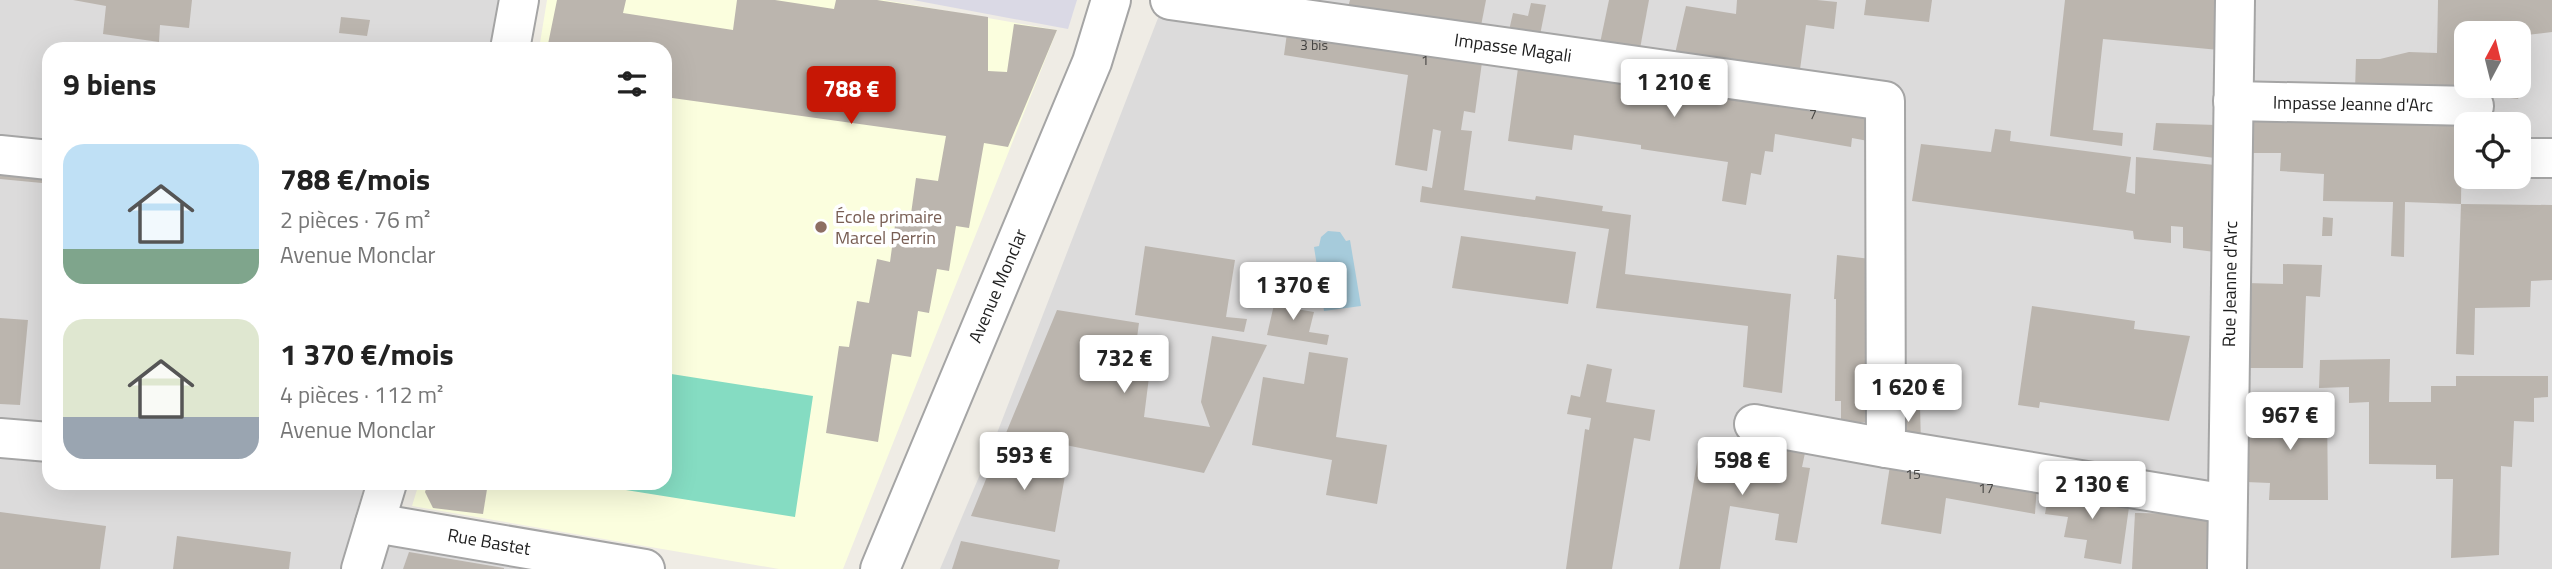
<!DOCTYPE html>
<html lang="fr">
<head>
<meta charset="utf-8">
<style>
	body { margin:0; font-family:"Titillium Web",sans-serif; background:#f6f6f6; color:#222; height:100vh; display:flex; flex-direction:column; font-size:26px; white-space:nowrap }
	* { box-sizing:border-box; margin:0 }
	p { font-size:23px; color:#767676 }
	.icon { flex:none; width:38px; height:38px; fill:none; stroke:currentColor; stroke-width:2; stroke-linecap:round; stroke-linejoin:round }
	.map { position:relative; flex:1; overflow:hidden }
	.drawer { position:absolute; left:42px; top:42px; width:630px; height:448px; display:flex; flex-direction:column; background:#fff; border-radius:21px; box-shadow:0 7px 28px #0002 }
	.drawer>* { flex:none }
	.needle { width:46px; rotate:7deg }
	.buttons { position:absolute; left:2454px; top:21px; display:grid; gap:14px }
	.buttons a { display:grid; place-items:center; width:77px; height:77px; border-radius:14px; background:#fff; box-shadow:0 7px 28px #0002; font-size:35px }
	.price { position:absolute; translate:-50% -60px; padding:0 16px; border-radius:7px; background:#fff; color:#222; font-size:23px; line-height:46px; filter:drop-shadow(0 2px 4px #0008) }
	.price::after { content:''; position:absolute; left:50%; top:42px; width:21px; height:16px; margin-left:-10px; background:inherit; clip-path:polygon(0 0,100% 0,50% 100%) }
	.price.selected { background:#c71705; color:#fff }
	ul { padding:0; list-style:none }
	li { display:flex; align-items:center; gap:21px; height:175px; padding:0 21px }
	li span { display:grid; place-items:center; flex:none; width:196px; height:140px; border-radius:21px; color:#555 }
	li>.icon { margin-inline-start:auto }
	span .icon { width:84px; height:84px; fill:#fffc; stroke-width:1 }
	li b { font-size:30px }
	h2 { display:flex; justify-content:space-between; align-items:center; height:84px; padding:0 21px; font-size:30px }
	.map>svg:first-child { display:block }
</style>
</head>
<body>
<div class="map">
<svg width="2552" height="569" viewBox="0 0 2552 569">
	<rect width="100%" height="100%" fill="#efece5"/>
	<!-- residential -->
	<g fill="#dcdbdb" fill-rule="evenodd">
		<polygon points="0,0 502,0 493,49 49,49 49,483 365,483 350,534 570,569 0,569"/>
		<path d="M1165,0h1387v569h-1612l52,-123zM2466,33h52v53h-52zM2466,124h52v53h-52z"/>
	</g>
	<!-- education -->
	<polygon fill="#fbfede" points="547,0 884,0 1057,30 843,569 779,569 412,506 419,483 665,483 665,49 539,49"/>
	<!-- pitch -->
	<polygon fill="#85dcc2" points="665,373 813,396 795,517 582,483 665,483"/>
	<!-- plaza -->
	<polygon fill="#dad9e5" points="913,0 1077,0 1068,29"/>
	<!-- water -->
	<polygon fill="#a6cbdb" points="1328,231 1340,232 1346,241 1350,240 1361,306 1324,311 1314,247 1319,246 1321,237"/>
	<!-- building -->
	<g fill="#bbb5ae">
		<polygon points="73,0 192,0 189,28 160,25 159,42 103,34 106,6"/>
		<polygon points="557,0 626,0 623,13 733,30 737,0 775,0 834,9 836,0 877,0 988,17 988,71 1007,72 1014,24 1057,30 1008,147 984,143 969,228 956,226 949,271 937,269 929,313 918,311 911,357 892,354 878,442 826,433 839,346 849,347 857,301 869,303 877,259 890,262 896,218 910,221 916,178 938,181 946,136 665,97 665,49 547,49"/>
		<polygon points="1350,0 1486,0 1480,31 1347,11"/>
		<polygon points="1609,0 1649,0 1639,54 1599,48"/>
		<polygon points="1737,0 1817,0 1837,2 1834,29 1806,25 1799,77 1674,58 1686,6 1736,14"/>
		<polygon points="1866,0 1932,0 1929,22 1864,15"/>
		<polygon points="2065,0 2221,0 2219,50 2103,39 2093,130 2123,133 2122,146 2050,136"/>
		<polygon points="2438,0 2552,0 2552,32 2518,36 2518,33 2466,33 2466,86 2518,86 2518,77 2527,79 2518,99 2460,92 2355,90 2356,59 2380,59 2409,52 2437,53"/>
		<polygon points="1531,3 1546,5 1539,40 1508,35 1513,13 1528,16"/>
		<polygon points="341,17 370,20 367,36 339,33"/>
		<polygon points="1288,26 1483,55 1475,113 1464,111 1461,130 1472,131 1464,190 1535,200 1536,196 1603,206 1602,211 1631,215 1625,274 1791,294 1782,393 1743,387 1748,326 1596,308 1609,229 1420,202 1422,186 1432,188 1441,131 1433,129 1427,171 1395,165 1408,75 1284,55"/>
		<polygon points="1519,61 1879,112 1879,143 1852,138 1851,147 1775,134 1773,152 1765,151 1761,175 1751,173 1746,205 1722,201 1728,162 1641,149 1641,145 1574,135 1572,150 1508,141"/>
		<polygon points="2249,115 2462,121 2461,204 2405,202 2404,257 2391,256 2393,202 2323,201 2324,174 2280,171 2281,153 2248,153"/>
		<polygon points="2156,123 2216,125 2215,158 2153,150"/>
		<polygon points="1995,129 2011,131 2010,141 2131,157 2126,192 2135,194 2136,157 2215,165 2215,252 2183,248 2183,227 2171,226 2171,243 2134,239 2133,231 1912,201 1921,144 1991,152"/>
		<polygon points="0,165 43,170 42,183 0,179"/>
		<polygon points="2461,204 2552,205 2552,280 2531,281 2530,307 2475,308 2474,355 2456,354"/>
		<polygon points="2323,217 2333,218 2332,236 2322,236"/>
		<polygon points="1461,236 1576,252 1568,304 1452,288"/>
		<polygon points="1145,246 1235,260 1226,317 1247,319 1244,332 1135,315"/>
		<polygon points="1837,255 1879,260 1878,423 1841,421 1841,401 1835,401 1836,299 1834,299"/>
		<polygon points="2283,264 2322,265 2320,297 2306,296 2303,368 2245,368 2247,283 2283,284"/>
		<polygon points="1276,296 1298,299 1296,309 1314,312 1309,332 1329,335 1327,345 1267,335"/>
		<polygon points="2032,306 2135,321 2134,329 2190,336 2169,421 2040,402 2039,408 2018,405"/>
		<polygon points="1057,310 1139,323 1132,374 1149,377 1144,417 1210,427 1201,402 1212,336 1267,345 1204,473 1006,433"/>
		<polygon points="0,318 28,320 20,405 0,404"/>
		<polygon points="1309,352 1348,358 1336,437 1387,445 1377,504 1326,495 1332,460 1252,445 1263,377 1304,384"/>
		<polygon points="2390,359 2389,402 2431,402 2431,386 2456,386 2456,376 2548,376 2548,397 2534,398 2534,422 2514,421 2512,467 2501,466 2499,555 2451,558 2453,479 2436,479 2436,465 2369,464 2369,402 2349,403 2349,387 2319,388 2320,360"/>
		<polygon points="1587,364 1612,369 1606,402 1655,410 1650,441 1634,438 1612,569 1566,569 1585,429 1589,430 1591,418 1567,414 1571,395 1580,397"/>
		<polygon points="1896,404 1920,406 1921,445 1895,440"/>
		<polygon points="2252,406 2327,407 2328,500 2269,500 2270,483 2246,482"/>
		<polygon points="1742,442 1805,453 1802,467 1810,468 1797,543 1775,540 1779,514 1730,506 1720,569 1679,569 1700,445 1740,453"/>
		<polygon points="1020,450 1068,459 1055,532 971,516 993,462 1017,468"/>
		<polygon points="1891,459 2037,484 2035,514 1946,498 1941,534 1881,524"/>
		<polygon points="428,483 488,483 483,514 433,508 425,492"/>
		<polygon points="2050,486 2130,500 2121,564 2084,558 2087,540 2064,537 2068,517 2045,514"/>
		<polygon points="0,512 106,526 100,569 0,569"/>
		<polygon points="2135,513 2212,514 2212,569 2132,569"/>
		<polygon points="177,536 291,552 289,569 173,569"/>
		<polygon points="961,541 1060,560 1058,569 952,569"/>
		<polygon points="409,552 504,568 504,569 403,569"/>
	</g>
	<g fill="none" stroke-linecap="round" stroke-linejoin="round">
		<!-- street casing -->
		<g stroke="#a5a5a5" stroke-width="42">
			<g id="street">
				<polyline points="1170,0 1885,101 1886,448 2227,504"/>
				<polyline points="510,49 519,0"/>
				<polyline points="2233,101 2474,106"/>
				<polyline points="0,155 49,160"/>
				<polyline points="2531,158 2552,158"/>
				<polyline points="1754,424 1886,448"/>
				<polyline points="0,438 49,442"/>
				<polyline points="375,523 645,569"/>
				<polyline points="361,569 387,483"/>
				<polyline points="880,569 1092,62 1111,0"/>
				<polyline points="2227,569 2235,0"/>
			</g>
		</g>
		<!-- street -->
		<use href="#street" stroke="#fff" stroke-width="38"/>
	</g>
	<!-- markers -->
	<circle fill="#8d6e63" stroke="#fff" stroke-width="2.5" cx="821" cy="227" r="7"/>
	<g text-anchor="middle" stroke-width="7" stroke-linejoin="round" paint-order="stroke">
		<!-- number labels -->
		<g font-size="14" fill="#454442">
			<text x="1314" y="50">3 bis</text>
			<text x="1425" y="65">1</text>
			<text x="1813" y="119">7</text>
			<text x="1913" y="479">15</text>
			<text x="1986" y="493">17</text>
		</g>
		<!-- street labels -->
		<g font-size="18" fill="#1e1e1e" stroke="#fff">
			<text transform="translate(1513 48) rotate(8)" y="6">Impasse Magali</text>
			<text transform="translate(2353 104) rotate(1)" y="6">Impasse Jeanne d'Arc</text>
			<text transform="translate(2230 284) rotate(-89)" y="6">Rue Jeanne d'Arc</text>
			<text transform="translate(998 286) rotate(-67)" y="6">Avenue Monclar</text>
			<text transform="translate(489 542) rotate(10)" y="6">Rue Bastet</text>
		</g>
		<!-- education labels -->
		<g font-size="18" fill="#785e54" stroke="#fff" text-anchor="start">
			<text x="835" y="223">École primaire<tspan x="835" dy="21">Marcel Perrin</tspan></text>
		</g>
	</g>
</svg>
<div class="buttons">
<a><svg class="needle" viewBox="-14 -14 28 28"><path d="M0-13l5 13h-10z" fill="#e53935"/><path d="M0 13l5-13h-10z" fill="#767676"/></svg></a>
<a><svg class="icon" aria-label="locate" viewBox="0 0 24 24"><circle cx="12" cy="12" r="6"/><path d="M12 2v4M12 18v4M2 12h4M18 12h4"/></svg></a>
</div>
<b class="price" style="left:1674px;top:119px">1 210 €</b>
<b class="price selected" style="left:851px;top:126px">788 €</b>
<b class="price" style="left:1293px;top:322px">1 370 €</b>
<b class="price" style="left:1124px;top:395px">732 €</b>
<b class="price" style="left:1908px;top:424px">1 620 €</b>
<b class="price" style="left:2290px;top:452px">967 €</b>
<b class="price" style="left:1024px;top:492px">593 €</b>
<b class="price" style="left:1742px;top:497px">598 €</b>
<b class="price" style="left:2092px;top:521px">2 130 €</b>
<section class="drawer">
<h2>9 biens<svg class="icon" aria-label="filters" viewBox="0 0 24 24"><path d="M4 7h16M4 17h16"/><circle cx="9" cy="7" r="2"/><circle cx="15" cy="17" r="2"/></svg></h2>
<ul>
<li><span style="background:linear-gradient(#bfe0f5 75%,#7fa58c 0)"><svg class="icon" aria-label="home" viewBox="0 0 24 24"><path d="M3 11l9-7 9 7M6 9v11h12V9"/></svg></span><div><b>788 €/mois</b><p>2 pièces · 76 m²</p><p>Avenue Monclar</p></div></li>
<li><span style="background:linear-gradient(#dfe7d0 70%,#9aa5b1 0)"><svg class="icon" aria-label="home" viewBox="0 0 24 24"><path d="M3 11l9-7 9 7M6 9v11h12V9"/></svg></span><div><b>1 370 €/mois</b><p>4 pièces · 112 m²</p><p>Avenue Monclar</p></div></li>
</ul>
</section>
</div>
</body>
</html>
